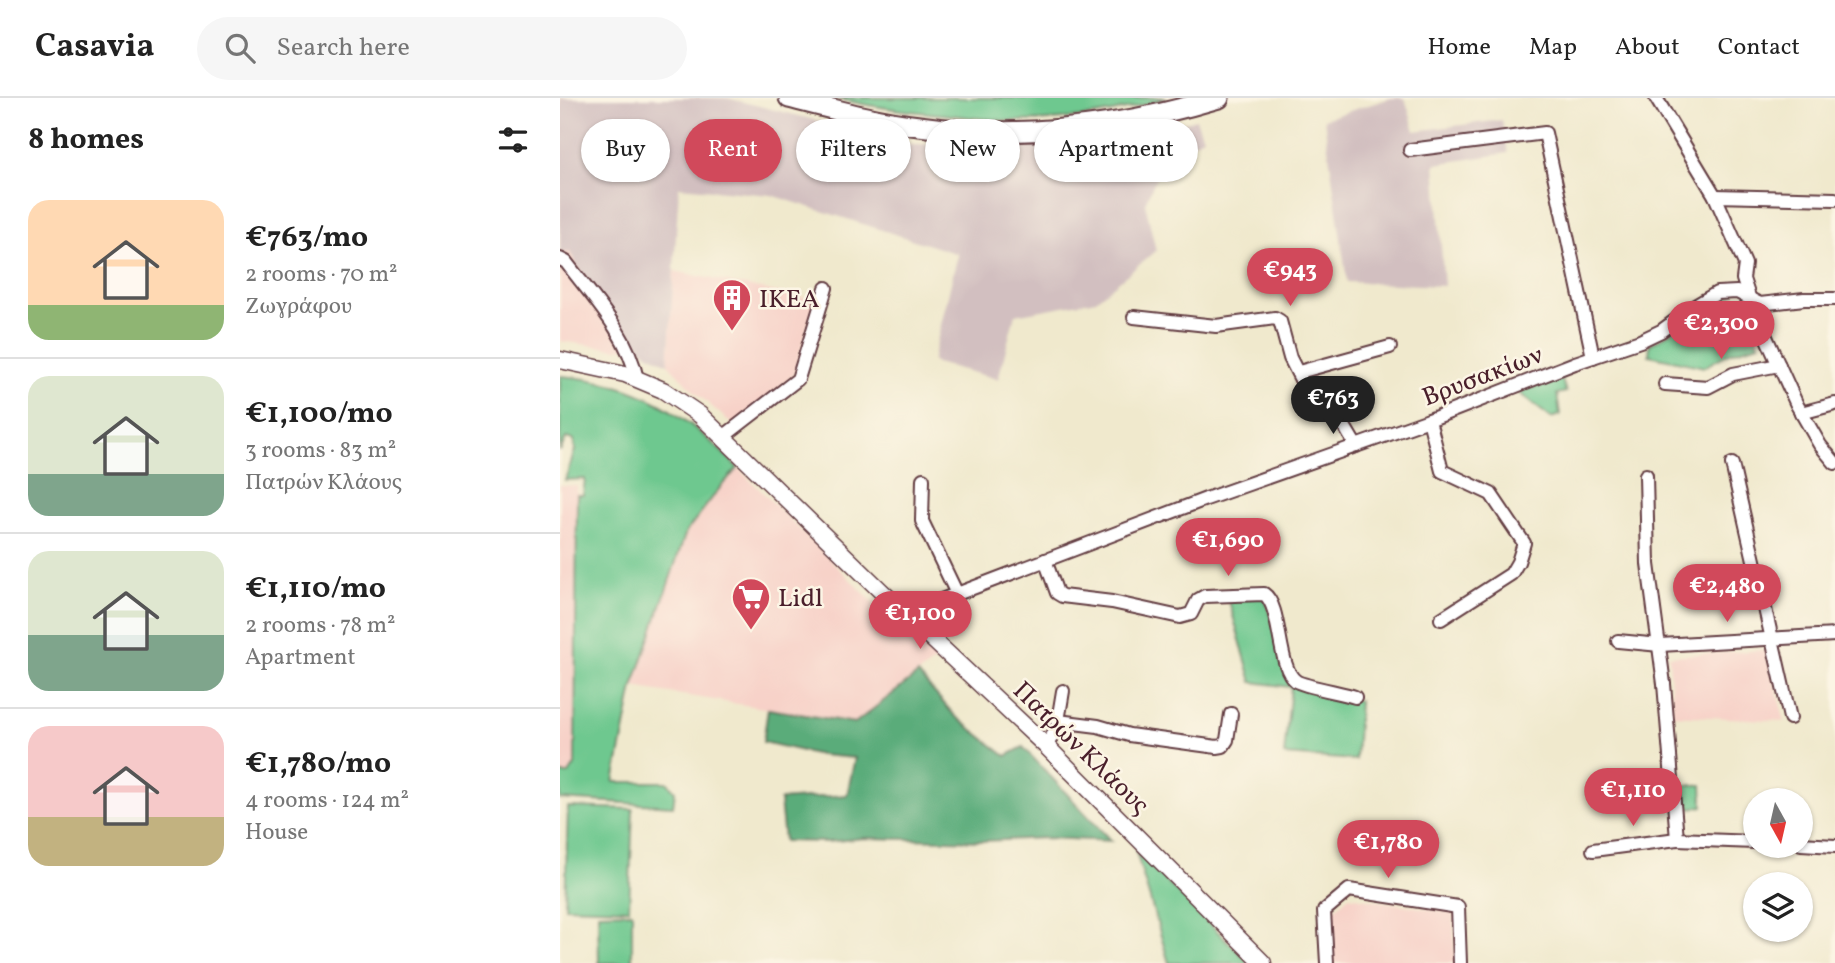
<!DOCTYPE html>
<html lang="en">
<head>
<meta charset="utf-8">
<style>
	body { margin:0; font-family:Vollkorn,serif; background:#f6f6f6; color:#222; height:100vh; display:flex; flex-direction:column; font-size:26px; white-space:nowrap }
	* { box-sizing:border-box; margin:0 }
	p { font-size:23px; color:#767676 }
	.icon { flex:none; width:38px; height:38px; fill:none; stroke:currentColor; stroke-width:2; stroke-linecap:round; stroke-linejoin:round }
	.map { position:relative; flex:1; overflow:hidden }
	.sheet { display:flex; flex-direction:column; background:#fff; width:560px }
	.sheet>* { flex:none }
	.top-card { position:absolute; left:21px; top:21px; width:665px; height:63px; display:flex; gap:14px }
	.needle { width:46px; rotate:172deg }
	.buttons { position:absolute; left:1183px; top:690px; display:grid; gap:14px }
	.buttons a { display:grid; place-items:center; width:70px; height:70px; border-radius:50%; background:#fff; box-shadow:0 2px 5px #0004; font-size:35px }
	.price { position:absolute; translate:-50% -60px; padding:0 16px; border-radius:24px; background:#d1495b; color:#fff; font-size:23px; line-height:46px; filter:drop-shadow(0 2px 4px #0008) }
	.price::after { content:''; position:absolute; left:50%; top:42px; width:21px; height:16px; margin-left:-10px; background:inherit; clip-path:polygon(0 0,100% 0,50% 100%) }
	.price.selected { background:#222; color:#fff }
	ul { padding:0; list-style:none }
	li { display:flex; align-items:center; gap:21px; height:175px; padding:0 28px }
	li+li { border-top:2px solid #e0e0e0 }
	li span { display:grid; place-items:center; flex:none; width:196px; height:140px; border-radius:21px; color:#555 }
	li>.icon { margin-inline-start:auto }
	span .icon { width:84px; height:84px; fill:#fffc; stroke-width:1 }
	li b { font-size:30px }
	h2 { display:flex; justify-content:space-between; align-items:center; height:84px; padding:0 28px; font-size:30px }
	.tag { padding:0 24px; border-radius:32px; background:#fff; box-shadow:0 2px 5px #0004; font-size:24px; line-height:63px }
	.tag.selected { background:#d1495b; color:#fff }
	header { display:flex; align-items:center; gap:42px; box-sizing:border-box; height:98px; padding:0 35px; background:#fff; border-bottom:2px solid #e0e0e0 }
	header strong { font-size:33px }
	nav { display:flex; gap:38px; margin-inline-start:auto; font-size:24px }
	.search { width:490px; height:63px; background:#f6f6f6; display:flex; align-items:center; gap:18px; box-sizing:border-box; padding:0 24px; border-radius:38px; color:#767676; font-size:26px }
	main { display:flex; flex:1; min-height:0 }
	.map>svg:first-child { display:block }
</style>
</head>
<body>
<header>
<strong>Casavia</strong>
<div class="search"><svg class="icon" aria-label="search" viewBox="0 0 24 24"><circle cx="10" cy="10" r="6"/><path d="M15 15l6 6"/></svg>Search here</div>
<nav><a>Home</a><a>Map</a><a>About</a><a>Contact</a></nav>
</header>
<main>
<section class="sheet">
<h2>8 homes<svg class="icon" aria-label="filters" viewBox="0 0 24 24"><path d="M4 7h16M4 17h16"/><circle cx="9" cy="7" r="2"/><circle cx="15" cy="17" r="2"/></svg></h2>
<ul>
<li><span style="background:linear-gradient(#ffd9b3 75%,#8fb573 0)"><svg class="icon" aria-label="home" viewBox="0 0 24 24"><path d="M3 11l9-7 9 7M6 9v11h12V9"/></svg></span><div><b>€763/mo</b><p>2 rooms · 70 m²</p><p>Ζωγράφου</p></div></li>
<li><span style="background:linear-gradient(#dfe7d0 70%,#7fa58c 0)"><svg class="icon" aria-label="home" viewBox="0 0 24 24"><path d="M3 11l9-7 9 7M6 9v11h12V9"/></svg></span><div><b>€1,100/mo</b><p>3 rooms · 83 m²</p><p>Πατρών Κλάους</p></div></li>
<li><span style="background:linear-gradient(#dfe7d0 60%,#7fa58c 0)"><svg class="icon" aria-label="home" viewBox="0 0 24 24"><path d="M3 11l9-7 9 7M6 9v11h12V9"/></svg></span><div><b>€1,110/mo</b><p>2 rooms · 78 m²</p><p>Apartment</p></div></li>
<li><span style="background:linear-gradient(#f6c9c9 65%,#c2b280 0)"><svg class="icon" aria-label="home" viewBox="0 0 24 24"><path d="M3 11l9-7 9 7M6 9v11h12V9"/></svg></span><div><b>€1,780/mo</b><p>4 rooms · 124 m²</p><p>House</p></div></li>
</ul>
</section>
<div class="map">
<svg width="1275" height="865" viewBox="0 0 1275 865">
	<rect width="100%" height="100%" fill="#fcf5e5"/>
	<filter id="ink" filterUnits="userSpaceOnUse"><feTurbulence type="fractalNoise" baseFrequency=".0143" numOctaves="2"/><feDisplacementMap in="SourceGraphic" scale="14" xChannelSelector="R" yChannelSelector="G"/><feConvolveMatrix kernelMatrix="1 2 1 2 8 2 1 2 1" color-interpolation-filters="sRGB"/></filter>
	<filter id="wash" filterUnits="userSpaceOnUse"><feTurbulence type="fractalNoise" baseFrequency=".00686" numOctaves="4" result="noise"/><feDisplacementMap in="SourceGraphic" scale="28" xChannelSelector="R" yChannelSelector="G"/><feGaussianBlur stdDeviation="1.57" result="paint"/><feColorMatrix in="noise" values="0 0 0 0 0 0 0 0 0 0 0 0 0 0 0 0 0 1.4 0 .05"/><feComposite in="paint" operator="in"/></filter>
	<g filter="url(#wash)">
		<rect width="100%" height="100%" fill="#f0e9cd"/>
		<!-- built -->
		<g fill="#f7d1c8">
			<polygon points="10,154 25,182 75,248 58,251 0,243 0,155"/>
			<polygon points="114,173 255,202 234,277 173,327 134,293 108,266"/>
			<polygon points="178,370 317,508 377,561 295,625 73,589 126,434 163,386"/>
			<polygon points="0,387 17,388 17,397 15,667 9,676 0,676"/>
			<polygon points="1205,552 1225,623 1113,617 1109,558"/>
			<polygon points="789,798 893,815 895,865 773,865 769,816"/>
		</g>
		<!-- industrial -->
		<g fill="#d2bfc0">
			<polygon points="0,0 167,0 351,46 455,49 579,37 636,21 643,40 605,60 585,105 596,153 536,202 455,217 438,281 372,264 398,156 211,97 119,89 108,266 75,248 25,182 10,154 0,155"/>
			<polygon points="831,0 845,0 855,33 942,22 948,55 875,66 884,188 787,184 764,21"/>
		</g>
		<!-- green -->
		<g fill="#6ec88f" stroke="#5c745d" stroke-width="2">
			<path d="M274,0h333c-47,15 -98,23 -147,23 -23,1 -47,-4 -70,-6 -39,-3 -78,-8 -116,-17z"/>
			<path d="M1173,199l11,8 15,39 -28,8 -27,15 -55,-12 1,-11c31,-13 48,-43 83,-47z"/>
			<path d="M0,278c79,6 124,36 178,92l-15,16 -37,48 -53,155 -19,95h53l8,9 -2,15 -113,-7v-25h9l6,-9 2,-270h6l2,-16 -20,1 10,-30 -1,-10 -8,-2 -6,13z"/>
			<polygon points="1001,279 1006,294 997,296 1000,317 991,320 958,294"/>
			<polygon points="704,498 733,585 799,603 796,662 724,657 731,589 692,584 668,500"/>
			<polygon points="1123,687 1142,687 1143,708 1126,712"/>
			<polygon points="8,709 73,711 69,811 5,809"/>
			<polygon points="576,754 690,865 609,865"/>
			<polygon points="72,814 72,865 39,865 38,815"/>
		</g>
		<!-- forest -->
		<polygon fill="#5aac7a" stroke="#526652" stroke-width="2" points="358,576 395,618 446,658 463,649 551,743 486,740 423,743 304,740 267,744 224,743 220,702 287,697 295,660 260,657 203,644 208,611 295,625"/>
	</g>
	<g filter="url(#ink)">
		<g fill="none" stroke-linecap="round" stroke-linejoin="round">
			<!-- minor casing -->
			<g stroke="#633d43" stroke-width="16">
				<g id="minor">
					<polyline points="1096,0 1155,98 1185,166 1183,181 1192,208 1237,307 1260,347 1275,365"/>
					<polyline points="850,52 985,35 1033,259"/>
					<polyline points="1155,98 1275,101"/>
					<path d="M0,161l6,3c27,36 62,72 71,117"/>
					<polyline points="574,219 656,228 715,220 720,223 730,260 754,307 783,326 796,348"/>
					<polyline points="739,274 830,249"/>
					<polyline points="1105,286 1148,289 1173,276 1219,267"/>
					<polyline points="1241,315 1275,306"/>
					<polyline points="869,322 882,373 931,396 964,445 958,464 951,476 881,521"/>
					<polyline points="163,339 238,281 266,190"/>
					<polyline points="1172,366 1230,620"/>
					<polyline points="1086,377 1088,466 1104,586 1117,741 1195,744"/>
					<polyline points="363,381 362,423 397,496"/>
					<path d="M485,462l12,33 5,3 50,6 68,15 11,-3 7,-14 7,-4 59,-2c18,12 13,74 32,87 7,5 47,12 59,16"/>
					<polyline points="349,518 368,507 646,401 869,322 1015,265 1080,243 1101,233 1135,208 1157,195 1177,194 1200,206 1244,201 1275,201"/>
					<polyline points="1058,543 1100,547 1275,537"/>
					<polyline points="498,623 503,593"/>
					<polyline points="486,648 496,632 498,623 538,628 569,637 657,649 663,648 667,642 671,616"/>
					<polyline points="1241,746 1275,748"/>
					<polyline points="1033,752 1117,741"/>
					<polyline points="767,865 764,813 789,792 898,809 900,865"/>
				</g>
			</g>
			<!-- secondary casing -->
			<g stroke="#633d43" stroke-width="19">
				<polyline id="secondary" points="0,262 65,276 103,292 140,317 320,492 486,648 703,865"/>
			</g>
			<!-- primary casing -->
			<g stroke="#633d43" stroke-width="23">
				<path id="primary" d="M229,0c43,11 87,23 130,28 101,14 203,1 300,-28"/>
			</g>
			<!-- minor -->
			<use href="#minor" stroke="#fff" stroke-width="12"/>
			<!-- secondary -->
			<use href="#secondary" stroke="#fff" stroke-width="16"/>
			<!-- primary -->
			<use href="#primary" stroke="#fff" stroke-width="19"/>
		</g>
	</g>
	<!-- icons -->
	<defs>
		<g id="building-pin" transform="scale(2.0125)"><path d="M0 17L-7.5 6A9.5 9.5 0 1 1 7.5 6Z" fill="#d1495b" stroke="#fcf5e5"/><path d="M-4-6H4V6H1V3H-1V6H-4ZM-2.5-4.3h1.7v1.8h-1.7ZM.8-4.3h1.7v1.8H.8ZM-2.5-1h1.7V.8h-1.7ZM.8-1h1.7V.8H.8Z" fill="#fff"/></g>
		<g id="supermarket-pin" transform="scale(2.0125)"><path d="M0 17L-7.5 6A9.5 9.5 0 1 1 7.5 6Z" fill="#d1495b" stroke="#fcf5e5"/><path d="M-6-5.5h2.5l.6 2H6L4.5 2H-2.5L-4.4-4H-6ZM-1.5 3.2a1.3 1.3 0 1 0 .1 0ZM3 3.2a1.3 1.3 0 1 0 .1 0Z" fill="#fff"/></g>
	</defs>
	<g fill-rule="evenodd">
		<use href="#building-pin" x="172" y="200"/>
		<use href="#supermarket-pin" x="191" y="499"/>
	</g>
	<g text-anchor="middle" stroke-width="5" stroke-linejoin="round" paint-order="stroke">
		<!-- poi labels -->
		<g font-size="26" fill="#4a1f2b" stroke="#fcf5e5" text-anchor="start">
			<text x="199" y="209">IKEA</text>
			<text x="218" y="508">Lidl</text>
		</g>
		<!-- street labels -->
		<g font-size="26" fill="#4a1f2b" stroke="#fcf5e5">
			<text transform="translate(922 277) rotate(-21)" y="9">Βρυσακίων</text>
			<text transform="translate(522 649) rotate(44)" y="9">Πατρών Κλάους</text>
		</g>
	</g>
</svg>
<div class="buttons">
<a><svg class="needle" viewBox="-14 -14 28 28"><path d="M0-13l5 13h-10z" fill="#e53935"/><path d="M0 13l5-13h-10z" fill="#767676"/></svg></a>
<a><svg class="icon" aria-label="layers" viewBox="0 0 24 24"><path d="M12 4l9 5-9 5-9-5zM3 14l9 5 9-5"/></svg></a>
</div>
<b class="price" style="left:730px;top:210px">€943</b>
<b class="price" style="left:1161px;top:263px">€2,300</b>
<b class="price selected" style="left:773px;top:338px">€763</b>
<b class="price" style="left:668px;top:480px">€1,690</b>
<b class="price" style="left:1167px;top:526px">€2,480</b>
<b class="price" style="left:360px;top:553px">€1,100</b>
<b class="price" style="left:1073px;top:730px">€1,110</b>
<b class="price" style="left:828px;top:782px">€1,780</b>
<div class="top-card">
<a class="tag">Buy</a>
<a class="tag selected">Rent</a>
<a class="tag">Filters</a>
<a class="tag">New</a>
<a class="tag">Apartment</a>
</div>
</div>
</main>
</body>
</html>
